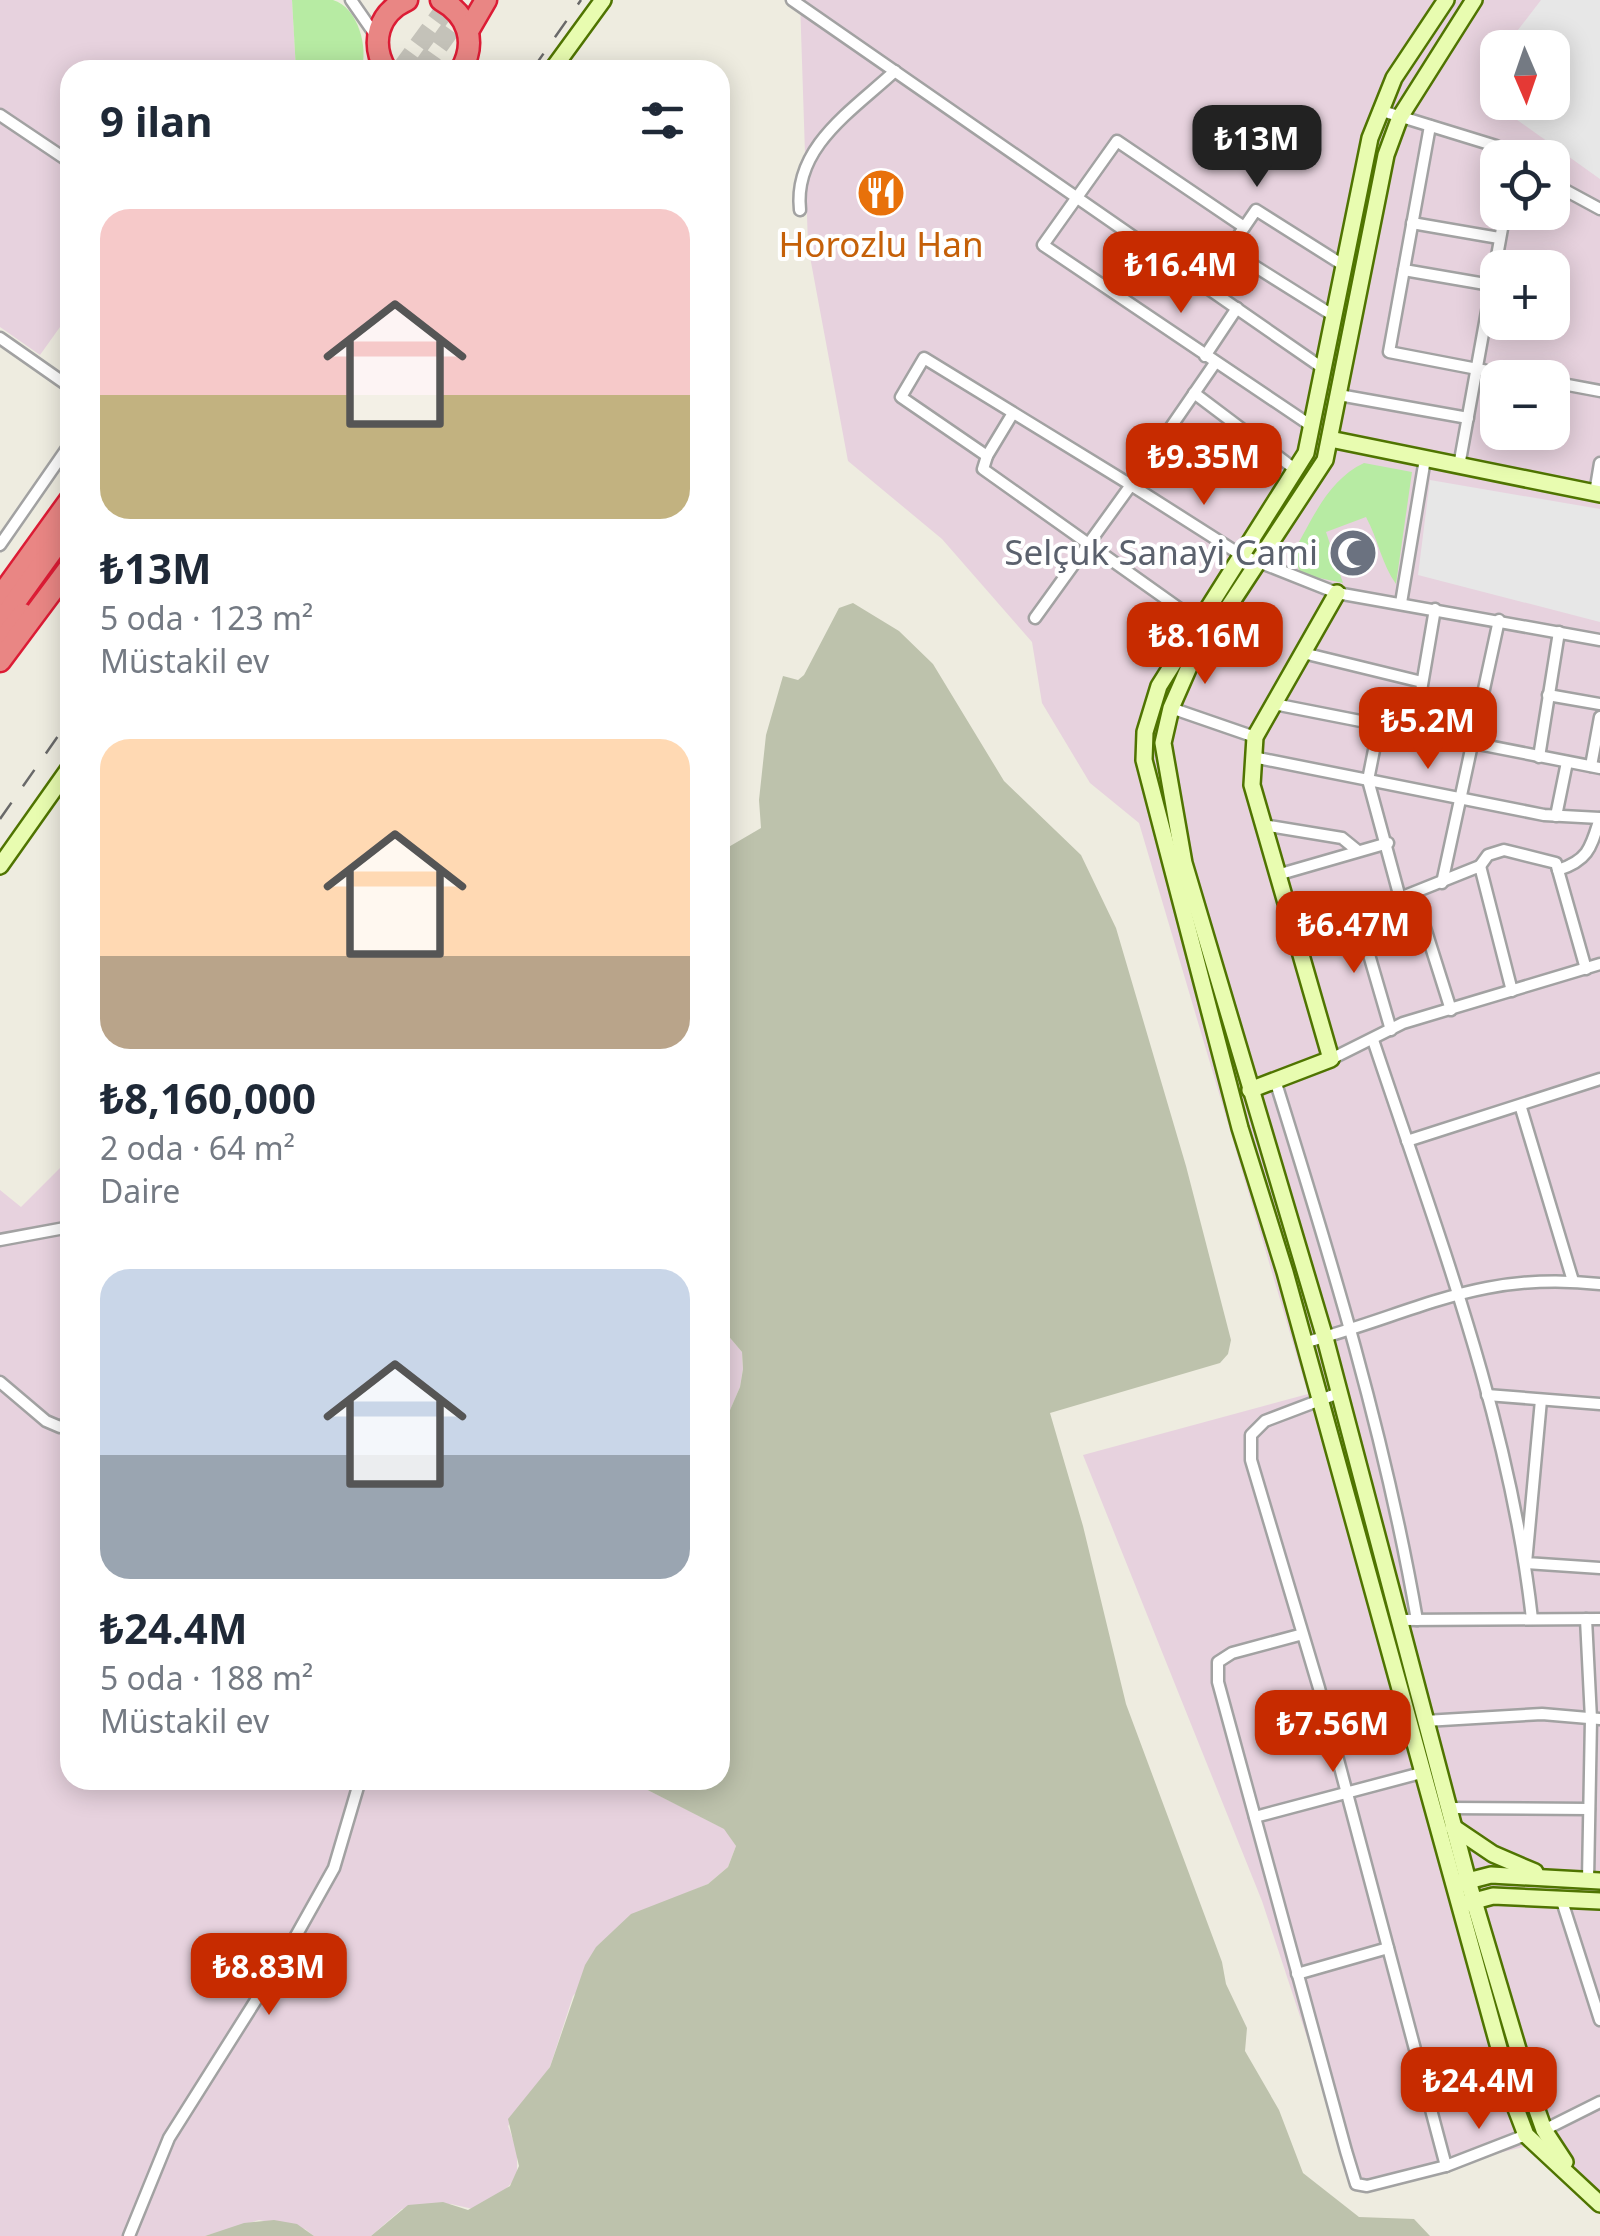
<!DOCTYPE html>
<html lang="tr">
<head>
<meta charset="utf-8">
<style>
	body { margin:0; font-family:"Noto Sans",sans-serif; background:#f2f2f3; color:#1f2937; height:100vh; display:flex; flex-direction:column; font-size:38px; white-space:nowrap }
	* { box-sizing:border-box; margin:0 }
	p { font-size:32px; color:#747a83 }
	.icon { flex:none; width:55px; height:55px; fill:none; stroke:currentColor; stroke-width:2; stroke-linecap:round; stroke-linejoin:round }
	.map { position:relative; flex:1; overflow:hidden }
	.panel { position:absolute; left:60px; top:60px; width:670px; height:1730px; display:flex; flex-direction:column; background:#fff; border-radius:30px; box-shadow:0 5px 25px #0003 }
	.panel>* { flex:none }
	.needle { width:65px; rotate:178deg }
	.fabs { position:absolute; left:1480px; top:30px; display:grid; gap:20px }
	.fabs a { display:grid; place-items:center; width:90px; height:90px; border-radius:20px; background:#fff; box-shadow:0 5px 25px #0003; font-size:50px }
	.price { position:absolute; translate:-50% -85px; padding:0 22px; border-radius:20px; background:#c72b00; color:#fff; font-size:32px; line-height:65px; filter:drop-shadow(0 2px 5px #0008) }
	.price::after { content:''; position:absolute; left:50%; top:60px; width:30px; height:22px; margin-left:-15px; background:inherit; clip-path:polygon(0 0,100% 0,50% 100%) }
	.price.active { background:#222; color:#fff }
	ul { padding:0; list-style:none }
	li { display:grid; align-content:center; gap:20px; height:530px; padding:0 40px }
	li span { display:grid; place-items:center; height:310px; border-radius:30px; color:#555 }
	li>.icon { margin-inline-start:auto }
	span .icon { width:180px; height:180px; fill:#fffc; stroke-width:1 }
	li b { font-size:42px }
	h2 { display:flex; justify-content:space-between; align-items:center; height:120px; padding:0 40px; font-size:42px }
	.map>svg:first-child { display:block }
</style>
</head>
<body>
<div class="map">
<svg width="1600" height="2236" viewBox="0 0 1600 2236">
	<rect width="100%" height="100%" fill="#eeece0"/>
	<!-- industrial -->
	<g fill="#e7d2de" fill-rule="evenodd">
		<polygon points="0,0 292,0 296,70 70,70 70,313 40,355 0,327"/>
		<path d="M800,0h800v2192l-50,-51 -194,45 -94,-285 -179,-446 225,-61 -169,-571 -49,-40 -48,-80 -10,-61 -90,-103 -94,-78 -40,-215zM1498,48h54v54h-54zM1498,158h54v54h-54zM1498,268h54v54h-54zM1498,378h54v54h-54z"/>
		<polygon points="70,1158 70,1780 628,1780 725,1829 736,1846 728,1867 708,1884 658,1905 573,1996 550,2067 508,2126 517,2150 517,2177 503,2192 473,2209 451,2204 402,2209 371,2236 314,2236 305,2229 259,2220 205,2236 0,2236 0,1190 21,1207"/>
		<polygon points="720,1326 742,1352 743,1369 740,1387 720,1433"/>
	</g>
	<!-- construction -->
	<g fill="#bdc2ac">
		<polygon points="853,603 899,631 933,664 1004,781 1081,855 1116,928 1186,1166 1231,1340 1228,1354 1220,1363 1050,1413 1083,1526 1126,1704 1222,1962 1226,1984 1247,2028 1245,2051 1279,2110 1303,2173 1359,2217 1414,2219 1430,2236 371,2236 408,2205 443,2202 468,2210 510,2186 519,2166 508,2119 550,2067 585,1965 596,1947 631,1914 708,1884 728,1867 736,1846 724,1829 628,1780 720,1780 720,1433 740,1387 743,1369 742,1352 720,1326 720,852 761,828 759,800 766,735 783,676 798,680 804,675 839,608"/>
		<polygon points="274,2220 297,2224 314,2236 205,2236 244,2223"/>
	</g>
	<!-- grass -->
	<g fill="#b7eba3">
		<path d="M292,0c12,0 30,0 41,0 25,7 36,49 28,70h-65z"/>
		<path d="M1364,463l48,9 -16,112c-14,-19 -18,-45 -30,-67l-40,15 17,51 -43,-9 -6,-23c19,-33 34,-71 70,-88z"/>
	</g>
	<!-- parking -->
	<g fill="#e7e7e7">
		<polygon points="1541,0 1600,0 1600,179 1513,117 1508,103 1552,102 1552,48 1505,47"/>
		<polygon points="1430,480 1600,509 1600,622 1418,575"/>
	</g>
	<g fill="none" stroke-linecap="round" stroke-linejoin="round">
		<!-- highway-tunnel -->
		<g stroke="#c4c2b9" stroke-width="20" stroke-dasharray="20 10" stroke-linecap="butt">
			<polyline points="401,70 452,0"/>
			<polyline points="421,70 471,0"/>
		</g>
		<!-- street casing -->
		<g stroke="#a2a2a2" stroke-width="15">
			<g id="street">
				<polyline points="351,0 376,36"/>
				<polyline points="792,0 1324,369"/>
				<polyline points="1379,110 1496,146 1513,158"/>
				<polyline points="0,115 70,162"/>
				<polyline points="1430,126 1389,352 1524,378"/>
				<polyline points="1552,183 1600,209"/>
				<path d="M800,210c-7,-63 53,-100 95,-139"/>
				<polyline points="1412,223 1499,238"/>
				<polyline points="1244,227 1117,141 1043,245 1313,427"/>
				<polyline points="1229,250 1334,316"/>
				<polyline points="1404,270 1491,285"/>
				<polyline points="1204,286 1256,210 1343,265"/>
				<polyline points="0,338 70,387"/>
				<polyline points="1205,356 1237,308"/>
				<polyline points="1552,382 1600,391"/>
				<polyline points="1194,393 1296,470"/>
				<polyline points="1339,395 1468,418"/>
				<polyline points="987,456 1013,413"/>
				<polyline points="1459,466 1505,212"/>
				<polyline points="1595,493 1600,463"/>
				<polyline points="0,545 70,444"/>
				<polyline points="1401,603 1425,459"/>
				<polyline points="1035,618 1131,485 1241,555 1337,593 1600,640"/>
				<polyline points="1197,621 983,469 987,456 901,397 924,358 1131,485 1215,363"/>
				<polyline points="1303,653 1422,682"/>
				<polyline points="1548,695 1600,704"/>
				<polyline points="1274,704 1600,768"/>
				<polyline points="1171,708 1255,737"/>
				<polyline points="1379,725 1368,780 1400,898"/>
				<polyline points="1414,732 1435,609"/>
				<polyline points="1253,757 1544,815 1600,818"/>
				<polyline points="1539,757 1559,632"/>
				<polyline points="1591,766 1600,717"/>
				<polyline points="1556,816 1567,762"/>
				<polyline points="1263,825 1342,838 1358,851"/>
				<polyline points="1480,866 1488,855 1504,850 1556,863 1586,969"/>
				<path d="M1558,870c31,-10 33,-23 42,-52"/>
				<polyline points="1277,875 1388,843"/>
				<polyline points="1442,883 1499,620"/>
				<polyline points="1414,893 1451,1010"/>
				<polyline points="1356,910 1391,1030"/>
				<polyline points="1291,923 1400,898 1480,866 1512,991"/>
				<path d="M1373,1040c63,189 137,380 159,579"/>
				<polyline points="1331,1059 1403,1023 1600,964"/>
				<path d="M1275,1080c56,179 110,355 142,540"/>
				<polyline points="1521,1108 1573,1281"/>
				<polyline points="1407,1141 1600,1079"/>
				<polyline points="0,1240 70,1227"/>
				<path d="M1303,1343c111,-29 176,-73 297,-59"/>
				<polyline points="0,1382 46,1421 60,1427 70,1421"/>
				<polyline points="1487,1395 1600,1404"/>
				<polyline points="1541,1400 1526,1563 1600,1568"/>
				<polyline points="1586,1619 1591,1719 1588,1880"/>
				<polyline points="1400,1620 1600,1619"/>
				<polyline points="1303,1634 1232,1653 1218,1662 1218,1682 1346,2151 1356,2184 1367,2186 1446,2166 1319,1688 1251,1460 1251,1435 1265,1421 1336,1394"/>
				<polyline points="1425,1721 1542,1714 1600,1719"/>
				<polyline points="1448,1808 1589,1809"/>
				<polyline points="1255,1817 1421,1773"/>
				<polyline points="1561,1898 1600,2020"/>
				<polyline points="1297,1974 1388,1948"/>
				<polyline points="1544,2130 1600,2102"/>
				<polyline points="1446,2166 1526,2135"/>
				<polyline points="129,2236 169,2138 292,1943 334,1868 360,1780"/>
			</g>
		</g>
		<!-- secondary casing -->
		<g stroke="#4f7401" stroke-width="20">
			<g id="secondary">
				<polyline points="1446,0 1394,78 1370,138 1306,453 1159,686 1145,732 1144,760 1240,1128 1285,1272 1515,2106 1526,2135 1600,2204"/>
				<polyline points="1474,0 1400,117 1386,155 1325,460 1189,667 1171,708 1163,743 1184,863 1325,1338 1468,1881 1531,2093 1544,2130 1565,2162"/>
				<polyline points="552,70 603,0"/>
				<polyline points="1330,439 1600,494"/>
				<polyline points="0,866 70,767"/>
				<polyline points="1250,1090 1331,1059 1252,785 1255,737 1337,593"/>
				<polyline points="1453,1827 1493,1854 1535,1872"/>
				<polyline points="1460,1883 1491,1875 1600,1881"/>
				<polyline points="1467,1903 1493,1896 1600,1901"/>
			</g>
		</g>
		<!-- highway casing -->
		<g stroke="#dc1c35" stroke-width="25">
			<g id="highway">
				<path d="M441,0c27,15 36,42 20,70"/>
				<polyline points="468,31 486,0"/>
				<path d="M386,70c-16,-27 -8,-57 21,-70"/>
				<polyline points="0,597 70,500"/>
				<polyline points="0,623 70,526"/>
				<polyline points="0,644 23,614"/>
				<polyline points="0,661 70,567"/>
			</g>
		</g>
		<!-- street -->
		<use href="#street" stroke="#fff" stroke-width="10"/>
		<!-- secondary -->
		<use href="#secondary" stroke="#e8fcb0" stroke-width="15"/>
		<!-- highway -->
		<use href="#highway" stroke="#e98684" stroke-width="20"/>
		<!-- rail -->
		<g stroke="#696969" stroke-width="2.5" stroke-dasharray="20 20" stroke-linecap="butt">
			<polyline points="532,70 581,0"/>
			<polyline points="0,819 70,719"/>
		</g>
	</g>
	<!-- icons -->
	<defs>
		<g id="restaurant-disc" transform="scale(2.5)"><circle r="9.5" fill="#e8710a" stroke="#fff"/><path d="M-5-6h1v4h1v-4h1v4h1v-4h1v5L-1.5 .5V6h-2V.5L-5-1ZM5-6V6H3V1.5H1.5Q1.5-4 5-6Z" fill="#fff"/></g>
		<g id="mosque-disc" transform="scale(2.5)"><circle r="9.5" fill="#6b7280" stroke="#fff"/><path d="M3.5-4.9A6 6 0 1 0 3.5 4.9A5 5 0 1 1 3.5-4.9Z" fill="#fff"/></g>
	</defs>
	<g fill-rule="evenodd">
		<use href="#restaurant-disc" x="881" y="193"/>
		<use href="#mosque-disc" x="1353" y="553"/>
	</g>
	<g text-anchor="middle" stroke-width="8" stroke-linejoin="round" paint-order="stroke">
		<!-- food labels -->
		<g font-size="35" fill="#c56008" stroke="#fff">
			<text x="881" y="257">Horozlu Han</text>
		</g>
		<!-- worship labels -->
		<g font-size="35" fill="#5b616d" stroke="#fff" text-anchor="end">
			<text x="1318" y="565">Selçuk Sanayi Cami</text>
		</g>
	</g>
</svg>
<div class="fabs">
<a><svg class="needle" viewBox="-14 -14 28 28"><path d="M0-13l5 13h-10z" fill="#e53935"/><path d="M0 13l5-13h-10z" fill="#747a83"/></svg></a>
<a><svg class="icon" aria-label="locate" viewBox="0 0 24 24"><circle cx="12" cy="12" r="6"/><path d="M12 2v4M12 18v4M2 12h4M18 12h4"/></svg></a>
<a>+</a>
<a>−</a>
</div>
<b class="price active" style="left:1257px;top:190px">₺13M</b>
<b class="price" style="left:1181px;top:316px">₺16.4M</b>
<b class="price" style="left:1204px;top:508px">₺9.35M</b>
<b class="price" style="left:1205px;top:687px">₺8.16M</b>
<b class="price" style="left:1428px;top:772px">₺5.2M</b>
<b class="price" style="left:1354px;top:976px">₺6.47M</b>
<b class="price" style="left:1333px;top:1775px">₺7.56M</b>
<b class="price" style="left:269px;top:2018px">₺8.83M</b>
<b class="price" style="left:1479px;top:2132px">₺24.4M</b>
<section class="panel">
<h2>9 ilan<svg class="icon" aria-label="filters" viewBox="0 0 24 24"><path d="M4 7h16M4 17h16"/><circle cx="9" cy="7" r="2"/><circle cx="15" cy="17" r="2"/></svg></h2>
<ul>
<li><span style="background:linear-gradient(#f6c9c9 60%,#c2b280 0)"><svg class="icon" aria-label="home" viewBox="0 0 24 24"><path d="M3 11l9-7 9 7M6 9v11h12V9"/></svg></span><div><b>₺13M</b><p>5 oda · 123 m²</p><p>Müstakil ev</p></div></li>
<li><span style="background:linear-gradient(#ffd9b3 70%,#b9a48a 0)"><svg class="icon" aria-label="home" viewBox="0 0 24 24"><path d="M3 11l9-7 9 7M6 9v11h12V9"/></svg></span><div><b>₺8,160,000</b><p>2 oda · 64 m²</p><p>Daire</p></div></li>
<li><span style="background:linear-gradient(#c9d6e8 60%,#9aa5b1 0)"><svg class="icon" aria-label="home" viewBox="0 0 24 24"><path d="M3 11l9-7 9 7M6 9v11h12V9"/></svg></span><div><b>₺24.4M</b><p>5 oda · 188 m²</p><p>Müstakil ev</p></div></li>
</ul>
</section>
</div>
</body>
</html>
